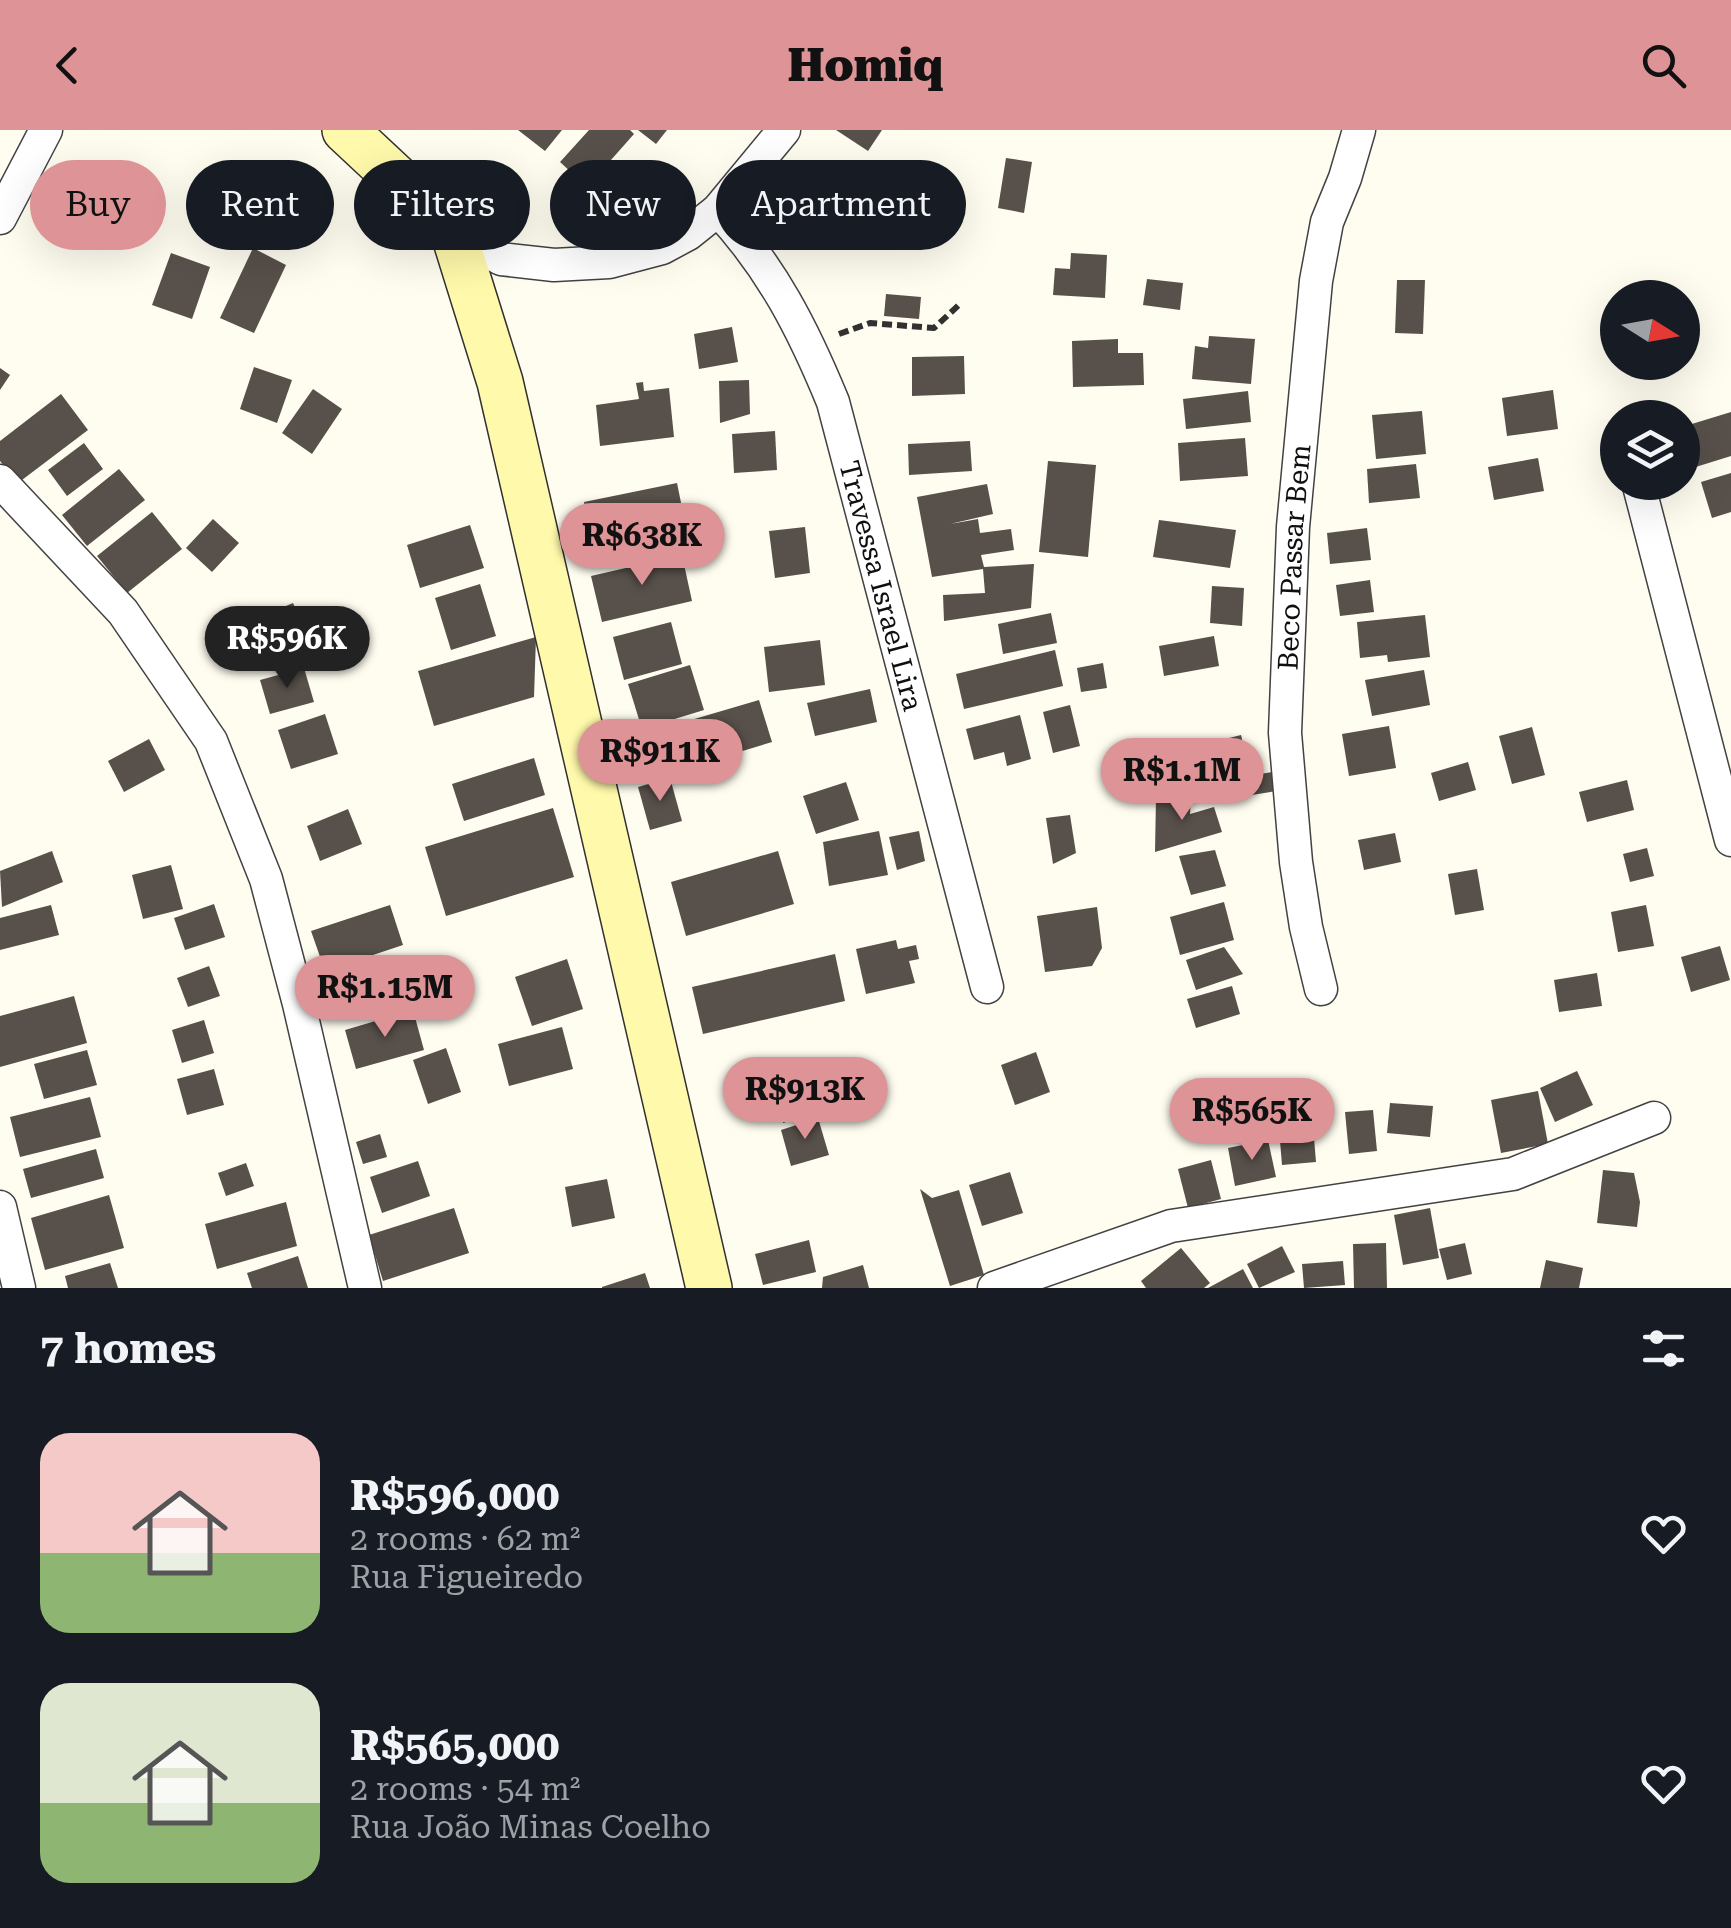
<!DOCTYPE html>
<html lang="en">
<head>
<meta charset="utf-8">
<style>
	body { margin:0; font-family:"Roboto Serif",serif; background:#20242c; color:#f1f3f6; height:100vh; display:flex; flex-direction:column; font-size:38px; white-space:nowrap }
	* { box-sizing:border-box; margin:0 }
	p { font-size:32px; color:#9ea1a6 }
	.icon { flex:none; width:55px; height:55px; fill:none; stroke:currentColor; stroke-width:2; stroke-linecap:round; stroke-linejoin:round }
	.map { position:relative; height:1158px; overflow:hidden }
	.side { display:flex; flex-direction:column; background:#171b24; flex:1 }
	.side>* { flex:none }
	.hud { position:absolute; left:30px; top:30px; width:1000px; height:90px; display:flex; gap:20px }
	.needle { width:65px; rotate:101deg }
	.controls { position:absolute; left:1600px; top:150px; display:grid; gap:20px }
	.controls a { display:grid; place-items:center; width:100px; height:100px; border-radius:50%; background:#171b24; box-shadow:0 10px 40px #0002; font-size:50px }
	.price { position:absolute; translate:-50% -85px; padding:0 22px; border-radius:35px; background:#de9496; color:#111; font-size:32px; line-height:65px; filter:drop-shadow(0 2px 5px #0008) }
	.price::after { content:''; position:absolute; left:50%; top:60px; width:30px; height:22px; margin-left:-15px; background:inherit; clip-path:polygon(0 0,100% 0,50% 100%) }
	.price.selected { background:#222; color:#fff }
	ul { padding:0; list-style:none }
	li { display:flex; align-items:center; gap:30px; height:250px; padding:0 40px }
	li span { display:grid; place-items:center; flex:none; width:280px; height:200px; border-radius:30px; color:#555 }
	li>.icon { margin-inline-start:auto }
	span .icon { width:120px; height:120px; fill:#fffc; stroke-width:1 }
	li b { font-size:42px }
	h2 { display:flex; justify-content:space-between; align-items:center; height:120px; padding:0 40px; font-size:42px }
	.pill { padding:0 35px; border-radius:45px; background:#171b24; box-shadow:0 10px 40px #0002; font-size:35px; line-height:90px }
	.pill.selected { background:#de9496; color:#111 }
	header { display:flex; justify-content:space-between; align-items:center; height:130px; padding:0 40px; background:#de9496; color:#111; font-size:45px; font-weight:800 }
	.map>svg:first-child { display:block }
</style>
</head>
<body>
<header><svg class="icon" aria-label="back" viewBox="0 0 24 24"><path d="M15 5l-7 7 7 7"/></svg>Homiq<svg class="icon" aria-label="search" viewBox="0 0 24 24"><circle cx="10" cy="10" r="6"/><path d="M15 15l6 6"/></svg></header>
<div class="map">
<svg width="1731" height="1158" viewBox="0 0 1731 1158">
	<rect width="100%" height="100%" fill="#fffdf0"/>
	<!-- building -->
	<g fill="#58504a">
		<polygon points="518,0 562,0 545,21"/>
		<polygon points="589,0 630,0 634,4 587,57 560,32"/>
		<polygon points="638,0 667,0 656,14"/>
		<polygon points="836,0 882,0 868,21"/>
		<polygon points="1006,28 1032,32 1024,83 998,78"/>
		<polygon points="100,30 131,38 121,73 90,65"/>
		<polygon points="64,66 104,79 95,110 54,98"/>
		<polygon points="615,72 627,82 642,85 635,95 619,84 612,93 604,88"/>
		<polygon points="253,118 286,135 254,203 220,188"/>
		<polygon points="171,123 210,137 192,189 152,175"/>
		<polygon points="1071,123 1107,125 1105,168 1053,165 1055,138 1070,139"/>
		<polygon points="1147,149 1183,153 1180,180 1143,175"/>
		<polygon points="1397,150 1425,150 1423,204 1395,203"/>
		<polygon points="886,164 921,167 919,189 884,186"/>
		<polygon points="732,197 738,232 699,239 694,204"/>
		<polygon points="1209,206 1255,209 1251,254 1192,249 1195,216 1208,218"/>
		<polygon points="1118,209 1118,223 1143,223 1144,255 1073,257 1072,211"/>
		<polygon points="964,226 965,264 912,266 912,227"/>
		<polygon points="254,237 292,250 277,293 240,279"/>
		<polygon points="0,238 10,245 0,260"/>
		<polygon points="749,250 750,284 720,293 719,251"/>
		<polygon points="643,252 644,261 669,258 674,307 600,316 596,275 639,269 636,253"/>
		<polygon points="313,259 342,279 312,324 282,303"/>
		<polygon points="1553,260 1558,299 1507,306 1502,268"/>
		<polygon points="1248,261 1251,292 1186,299 1183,269"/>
		<polygon points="61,264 88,300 18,353 0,331 0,311"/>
		<polygon points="1422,281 1426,324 1376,329 1372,285"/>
		<polygon points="1731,282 1731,326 1686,340 1682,297"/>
		<polygon points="775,301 777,340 734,343 732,304"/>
		<polygon points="1245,308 1248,346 1180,351 1178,313"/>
		<polygon points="970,311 972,341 909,345 908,314"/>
		<polygon points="84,313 103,339 67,366 48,340"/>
		<polygon points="1538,328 1544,361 1494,370 1488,337"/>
		<polygon points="1048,331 1096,335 1088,427 1039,422"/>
		<polygon points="1416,334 1420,368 1369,373 1367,339"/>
		<polygon points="119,339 145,370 87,416 62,385"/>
		<polygon points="1731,343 1731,382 1712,388 1701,352"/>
		<polygon points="677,353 686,397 593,417 584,372"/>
		<polygon points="987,354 993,384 950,394 978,389 980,403 1011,399 1014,420 981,425 984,437 1034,434 1031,478 944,491 943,465 985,463 983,439 932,447 917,367"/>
		<polygon points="152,382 182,419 127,463 97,426"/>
		<polygon points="213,389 239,413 212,442 186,418"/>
		<polygon points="1159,390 1236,400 1230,438 1153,427"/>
		<polygon points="470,395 484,438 420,458 407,415"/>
		<polygon points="805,397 810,443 775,448 769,401"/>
		<polygon points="1367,398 1371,430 1330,434 1327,403"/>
		<polygon points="682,425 692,471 602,492 591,446"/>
		<polygon points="1370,450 1374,482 1340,486 1336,455"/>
		<polygon points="480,454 496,506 451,520 435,468"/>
		<polygon points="1212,456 1244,458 1242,496 1210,493"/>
		<polygon points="293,473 308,507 258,529 243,494"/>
		<polygon points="1051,483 1057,513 1003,524 998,494"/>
		<polygon points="1425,485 1430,527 1388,532 1387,525 1360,528 1357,492"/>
		<polygon points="671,492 682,534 624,550 613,507"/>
		<polygon points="1214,506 1219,536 1164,546 1159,516"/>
		<polygon points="536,507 534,567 434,596 418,541"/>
		<polygon points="820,510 825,555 769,562 764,517"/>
		<polygon points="1055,520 1063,556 964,579 956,544"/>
		<polygon points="1103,533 1107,558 1081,562 1077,538"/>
		<polygon points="690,535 704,580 642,599 628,554"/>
		<polygon points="304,538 314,572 270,584 260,550"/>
		<polygon points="1424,540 1430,575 1372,586 1365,550"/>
		<polygon points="870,559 877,592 815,606 807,573"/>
		<polygon points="759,570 772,612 670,643 657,600"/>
		<polygon points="1070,575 1080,616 1053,623 1043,582"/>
		<polygon points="325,584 338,624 291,639 278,600"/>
		<polygon points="1020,585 1031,629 1007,636 1004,622 974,630 966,599"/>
		<polygon points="1389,596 1396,638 1349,646 1342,604"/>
		<polygon points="1532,597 1545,645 1512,654 1499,606"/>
		<polygon points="1241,605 1249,639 1217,646 1209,613"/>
		<polygon points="149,609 165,640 124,662 108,631"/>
		<polygon points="534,628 545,665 464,691 452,654"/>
		<polygon points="1468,632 1476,660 1439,671 1431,643"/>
		<polygon points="1278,641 1282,660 1252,665 1249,646"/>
		<polygon points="670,648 682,691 650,700 638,657"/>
		<polygon points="1627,650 1634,680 1587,692 1579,662"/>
		<polygon points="846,652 859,690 816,704 803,666"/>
		<polygon points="1156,667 1191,668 1190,684 1214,677 1222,702 1155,722"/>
		<polygon points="553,678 574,747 446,786 425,717"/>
		<polygon points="348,679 362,714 320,731 307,696"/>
		<polygon points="1070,685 1076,723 1053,734 1046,688"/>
		<polygon points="879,701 888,745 829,756 823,712"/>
		<polygon points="919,701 925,731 897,740 889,707"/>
		<polygon points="1395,703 1401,732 1364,740 1358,710"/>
		<polygon points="1647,718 1654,746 1630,752 1623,724"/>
		<polygon points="1215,720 1226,756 1191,765 1179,726"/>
		<polygon points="52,721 63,752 2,777 0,741"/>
		<polygon points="778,721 794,774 686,806 671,752"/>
		<polygon points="171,735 183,779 143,789 132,745"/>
		<polygon points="1477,739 1484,780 1455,785 1448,744"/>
		<polygon points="1224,772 1234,810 1180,825 1170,787"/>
		<polygon points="214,774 225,807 185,820 174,788"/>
		<polygon points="51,775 59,805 0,820 0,788"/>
		<polygon points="390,775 403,815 325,841 311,801"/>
		<polygon points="1646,775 1654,816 1618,822 1611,782"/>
		<polygon points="1097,777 1102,818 1092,836 1045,842 1037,786"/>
		<polygon points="896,810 898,819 916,815 919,829 909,831 915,853 866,864 856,819"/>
		<polygon points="1720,816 1730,850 1691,862 1681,827"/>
		<polygon points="1224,817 1243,844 1196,860 1186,830"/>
		<polygon points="835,824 845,871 703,904 692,857"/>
		<polygon points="567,829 583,879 532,896 515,847"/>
		<polygon points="386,831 400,872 364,884 350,843"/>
		<polygon points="209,836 220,866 188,877 177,848"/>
		<polygon points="1597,843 1602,876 1559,882 1554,850"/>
		<polygon points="1232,856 1240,884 1196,898 1187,869"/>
		<polygon points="74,866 87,913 0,937 0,886"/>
		<polygon points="413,880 424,920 356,939 345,900"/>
		<polygon points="204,890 214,923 182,933 172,900"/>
		<polygon points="562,897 573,939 509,956 498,914"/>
		<polygon points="446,918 461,962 428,974 413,930"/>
		<polygon points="87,920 97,955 44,969 34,934"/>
		<polygon points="1036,922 1050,962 1015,975 1001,935"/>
		<polygon points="800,935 815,983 783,993 782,967 751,977 743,954"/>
		<polygon points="214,939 224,975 187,985 177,949"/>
		<polygon points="1577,941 1593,975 1555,992 1540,958"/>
		<polygon points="1538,961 1548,1014 1501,1023 1491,970"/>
		<polygon points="90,967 101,1007 20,1027 10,987"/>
		<polygon points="1390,973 1433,976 1430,1007 1387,1003"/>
		<polygon points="1373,980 1377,1021 1349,1024 1345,982"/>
		<polygon points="1312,984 1316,1032 1282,1035 1278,987"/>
		<polygon points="818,988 829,1025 791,1036 781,1000"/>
		<polygon points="380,1004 387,1027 363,1034 356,1012"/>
		<polygon points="1268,1010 1276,1047 1235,1056 1228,1018"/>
		<polygon points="96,1019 104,1048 31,1068 23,1039"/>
		<polygon points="1211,1030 1221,1069 1188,1078 1178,1039"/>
		<polygon points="418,1031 430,1066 382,1083 370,1047"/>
		<polygon points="246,1033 254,1056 226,1066 218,1043"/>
		<polygon points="1603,1040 1634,1043 1640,1072 1637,1097 1597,1093"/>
		<polygon points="1010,1042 1023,1083 982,1096 969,1055"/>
		<polygon points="607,1049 615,1088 572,1097 565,1057"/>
		<polygon points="920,1059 932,1068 959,1060 984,1145 950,1156"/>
		<polygon points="109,1065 124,1118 45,1140 31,1088"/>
		<polygon points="286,1072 297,1116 217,1139 205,1094"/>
		<polygon points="454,1078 469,1123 383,1151 369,1105"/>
		<polygon points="1430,1078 1439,1128 1403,1135 1394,1085"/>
		<polygon points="809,1110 816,1142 763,1155 755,1124"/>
		<polygon points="1386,1113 1387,1158 1354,1158 1353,1114"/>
		<polygon points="1465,1113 1472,1144 1447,1150 1439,1119"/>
		<polygon points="1282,1116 1295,1142 1259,1158 1247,1134"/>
		<polygon points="1181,1118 1210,1153 1204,1158 1146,1158 1141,1151"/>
		<polygon points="298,1126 308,1158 252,1158 247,1143"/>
		<polygon points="1546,1130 1583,1138 1579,1158 1540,1158"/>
		<polygon points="1343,1131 1345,1155 1304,1158 1302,1134"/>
		<polygon points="110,1133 118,1158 68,1158 65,1146"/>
		<polygon points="863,1135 869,1158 822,1158 823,1147"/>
		<polygon points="1243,1139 1253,1158 1208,1158"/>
		<polygon points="645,1143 650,1158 602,1158 602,1157"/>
	</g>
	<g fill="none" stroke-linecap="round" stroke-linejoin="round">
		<!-- street casing -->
		<g stroke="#424242" stroke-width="35">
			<g id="street">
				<path id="s1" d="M718,80c54,58 85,119 115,192l154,585"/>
				<polyline points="0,88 46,0"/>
				<polyline points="453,101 501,129 554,135 609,132 662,118 688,104 718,80 784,0"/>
				<polyline points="0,351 123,482 211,611 266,749 299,874 365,1158"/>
				<polyline points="1638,352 1731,710"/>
				<path id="s2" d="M1321,859l-15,-62 -10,-65 -11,-129 8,-206 23,-246 11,-59 18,-44 14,-48"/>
				<polyline points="0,1077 19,1158"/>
				<polyline points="994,1158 1171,1096 1513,1044 1654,988"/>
			</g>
		</g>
		<!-- secondary casing -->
		<g stroke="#313131" stroke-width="48">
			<polyline id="secondary" points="345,0 453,101 500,252 709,1158"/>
		</g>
		<!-- path -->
		<polyline stroke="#313131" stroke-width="6" stroke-dasharray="10 5" stroke-linecap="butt" points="839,204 870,193 934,198 961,173"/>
		<!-- street -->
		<use href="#street" stroke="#fff" stroke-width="32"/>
		<!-- secondary -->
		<use href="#secondary" stroke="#fff9ab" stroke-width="45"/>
	</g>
	<g text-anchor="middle" stroke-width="10" stroke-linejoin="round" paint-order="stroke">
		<!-- street labels -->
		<g font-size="28" fill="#0f0f0f" stroke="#fff">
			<text dy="10" stroke="none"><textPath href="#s2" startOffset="435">Beco Passar Bem</textPath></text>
			<text dy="10" stroke="none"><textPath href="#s1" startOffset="415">Travessa Israel Lira</textPath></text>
		</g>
	</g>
</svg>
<div class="controls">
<a><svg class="needle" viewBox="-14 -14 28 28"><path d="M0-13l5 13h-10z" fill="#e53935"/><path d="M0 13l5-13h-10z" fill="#9ea1a6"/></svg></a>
<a><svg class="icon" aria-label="layers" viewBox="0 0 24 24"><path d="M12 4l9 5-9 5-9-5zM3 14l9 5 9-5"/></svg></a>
</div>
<b class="price" style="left:642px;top:458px">R$638K</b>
<b class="price selected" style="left:287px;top:561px">R$596K</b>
<b class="price" style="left:660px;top:674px">R$911K</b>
<b class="price" style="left:1182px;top:693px">R$1.1M</b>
<b class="price" style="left:385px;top:910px">R$1.15M</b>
<b class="price" style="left:805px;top:1012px">R$913K</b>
<b class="price" style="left:1252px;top:1033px">R$565K</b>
<div class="hud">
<a class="pill selected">Buy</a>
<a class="pill">Rent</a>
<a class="pill">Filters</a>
<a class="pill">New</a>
<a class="pill">Apartment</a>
</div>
</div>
<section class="side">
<h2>7 homes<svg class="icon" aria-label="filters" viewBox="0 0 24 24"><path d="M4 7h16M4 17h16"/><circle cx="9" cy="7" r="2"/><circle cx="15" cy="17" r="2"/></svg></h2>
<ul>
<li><span style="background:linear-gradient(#f6c9c9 60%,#8fb573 0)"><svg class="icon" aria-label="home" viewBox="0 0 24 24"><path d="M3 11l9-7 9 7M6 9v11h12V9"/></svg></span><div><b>R$596,000</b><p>2 rooms · 62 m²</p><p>Rua Figueiredo</p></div><svg class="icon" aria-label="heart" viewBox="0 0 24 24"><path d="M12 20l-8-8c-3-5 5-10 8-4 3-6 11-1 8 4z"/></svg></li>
<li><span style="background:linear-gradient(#dfe7d0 60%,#8fb573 0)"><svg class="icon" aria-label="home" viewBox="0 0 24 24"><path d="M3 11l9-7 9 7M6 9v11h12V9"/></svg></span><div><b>R$565,000</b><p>2 rooms · 54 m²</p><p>Rua João Minas Coelho</p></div><svg class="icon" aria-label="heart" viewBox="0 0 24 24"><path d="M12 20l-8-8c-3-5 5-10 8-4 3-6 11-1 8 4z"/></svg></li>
</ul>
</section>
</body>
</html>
